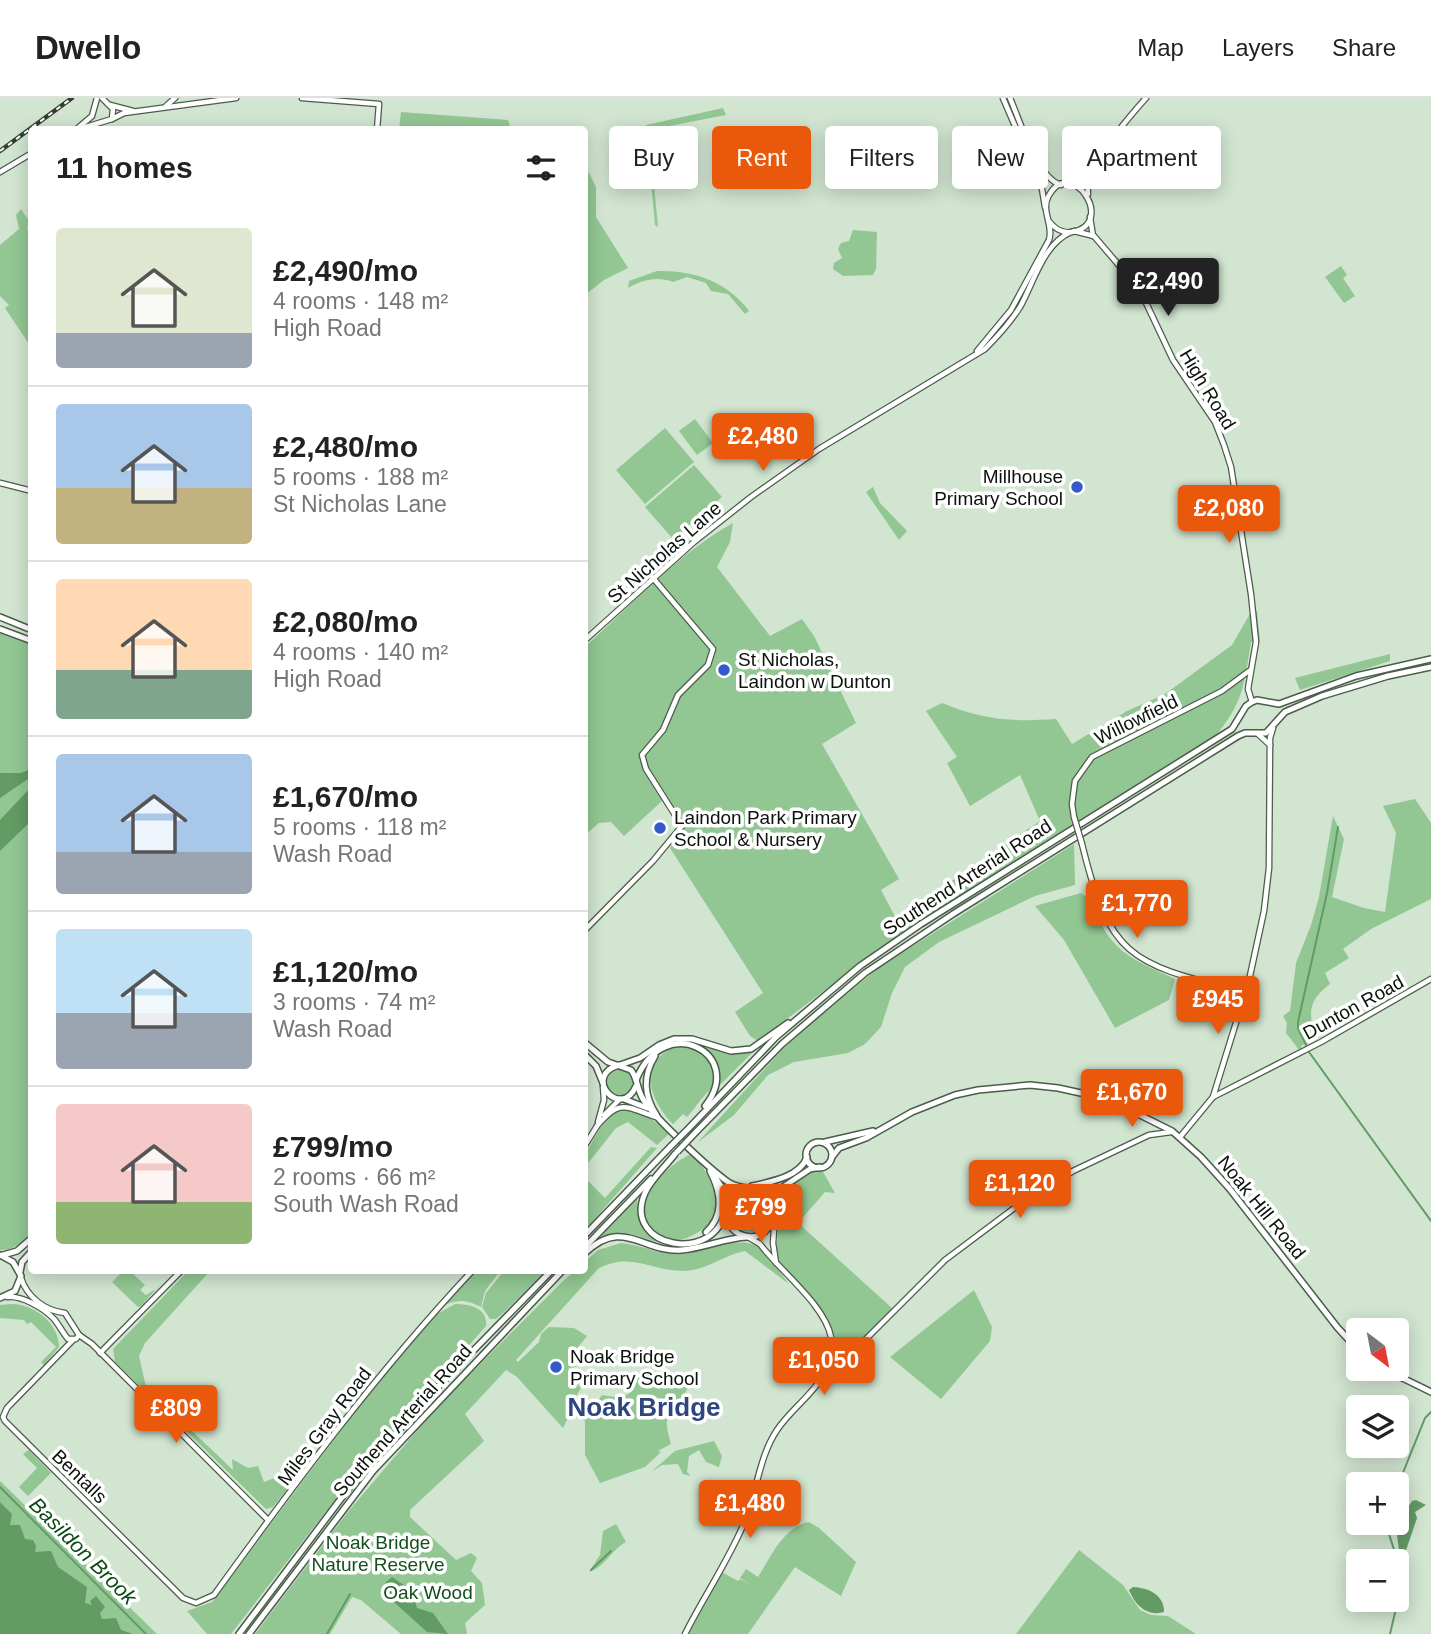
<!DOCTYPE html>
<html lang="en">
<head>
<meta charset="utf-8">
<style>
	body { margin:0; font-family:Helvetica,sans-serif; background:#f6f6f6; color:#222; height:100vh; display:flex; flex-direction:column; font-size:26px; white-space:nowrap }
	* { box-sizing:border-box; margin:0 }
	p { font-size:23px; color:#767676 }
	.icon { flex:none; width:38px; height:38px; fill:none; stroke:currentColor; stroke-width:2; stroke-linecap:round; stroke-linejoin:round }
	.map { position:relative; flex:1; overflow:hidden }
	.drawer { position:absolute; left:28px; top:28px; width:560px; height:1148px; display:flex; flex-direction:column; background:#fff; border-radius:7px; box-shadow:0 4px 18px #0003 }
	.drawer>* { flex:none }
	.banner { position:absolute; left:609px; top:28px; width:665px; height:63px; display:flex; gap:14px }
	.needle { width:46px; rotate:148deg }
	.tools { position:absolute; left:1346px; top:1220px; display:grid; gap:14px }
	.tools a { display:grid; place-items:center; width:63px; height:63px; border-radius:7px; background:#fff; box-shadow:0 4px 18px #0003; font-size:35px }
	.price { position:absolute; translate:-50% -60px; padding:0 16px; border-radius:7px; background:#ea580c; color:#fff; font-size:23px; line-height:46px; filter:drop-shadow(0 2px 4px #0008) }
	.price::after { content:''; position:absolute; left:50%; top:42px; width:21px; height:16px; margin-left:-10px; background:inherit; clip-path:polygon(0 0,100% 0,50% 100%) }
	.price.current { background:#222; color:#fff }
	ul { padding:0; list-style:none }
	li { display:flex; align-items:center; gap:21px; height:175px; padding:0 28px }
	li+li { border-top:2px solid #e0e0e0 }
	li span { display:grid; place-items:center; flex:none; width:196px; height:140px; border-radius:7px; color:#555 }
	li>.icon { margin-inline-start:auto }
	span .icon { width:84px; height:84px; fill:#fffc; stroke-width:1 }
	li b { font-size:30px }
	h2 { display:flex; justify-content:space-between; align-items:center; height:84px; padding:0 28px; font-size:30px }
	.pill { padding:0 24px; border-radius:7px; background:#fff; box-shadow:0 4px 18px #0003; font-size:24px; line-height:63px }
	.pill.current { background:#ea580c; color:#fff }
	header { display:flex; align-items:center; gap:42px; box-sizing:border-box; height:98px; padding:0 35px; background:#fff; border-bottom:2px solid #e0e0e0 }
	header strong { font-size:33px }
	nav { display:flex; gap:38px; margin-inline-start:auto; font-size:24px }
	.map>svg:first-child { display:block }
</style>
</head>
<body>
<header>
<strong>Dwello</strong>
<nav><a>Map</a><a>Layers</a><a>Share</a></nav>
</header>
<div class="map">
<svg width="1431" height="1536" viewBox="0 0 1431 1536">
	<rect width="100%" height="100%" fill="#d1e5d0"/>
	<!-- green -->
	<g fill="#92c793">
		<polygon points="723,10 726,17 649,32 658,129 655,127 646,27"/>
		<polygon points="401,14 508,22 511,31 399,32"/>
		<polygon points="585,59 587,71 596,89 596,119 628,170 604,182 585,197"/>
		<polygon points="21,111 29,123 27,130 31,138 31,249 5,210 9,207 0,198 0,147 19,131 16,117"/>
		<polygon points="853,132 877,134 876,171 873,177 843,178 833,171 834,165 842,160 838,151 841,145 849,143"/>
		<polygon points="1341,168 1347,177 1343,180 1355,198 1344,205 1325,179"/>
		<path d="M657,173c36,-1 70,10 92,40l-4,3 -17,-20 -17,-3 -5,-8 -19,-6 -14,5c-16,-6 -31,-2 -45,6l1,-7z"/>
		<polygon points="695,321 713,345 697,357 679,333"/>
		<polygon points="665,330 694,364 645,406 616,372"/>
		<polygon points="694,367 722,399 673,441 645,409"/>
		<polygon points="873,389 880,405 907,433 899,442 866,394"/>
		<path d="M733,425l-3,19 -13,25 53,69 32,-17 12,17 42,87 -34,21 77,135 -18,11 18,34 25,-18 -2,-5 118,-80 -20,-46 -50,31 -23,-43 10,-6 -31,-46 16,-8c41,17 70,19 114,16l16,25 55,-33 38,-17 67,-49 19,-33 6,-1 3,30 -9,1c-7,44 -8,62 -38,97l-359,229 -96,73 -8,-5 -15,-24 28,-19 -93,-145 15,-23 -23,-24 -38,35 -13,-14 -12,1 -14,12v-188c45,-41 95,-95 148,-124z"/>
		<path d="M0,533l32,12v590c-11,10 -17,17 -32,17z"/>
		<polygon points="1390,556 1390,563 1300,592 1295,580"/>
		<path d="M1415,701l16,24v76l-60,30 -28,20 6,9 -24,15 5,11c-33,25 -10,37 -22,60l-6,1 -2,6 -14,-18 1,-10 -4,-7 7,-5 6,-48 15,-38 8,-28 14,-81 11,23 -12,58 32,11 21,4 11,-79 -13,-27z"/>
		<polygon points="1074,746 1075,787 1035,798 939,844 905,869 892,895 881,929 865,946 848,955 794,964 768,977 734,1017 697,1045 789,944 878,870"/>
		<path d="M1081,795c14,8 17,28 26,41 16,24 43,33 68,45l-6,21 -54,28 -51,-88 -29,-34z"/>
		<polygon points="695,945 732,955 754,953 717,990 711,959"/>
		<path d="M679,947c27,6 37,15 34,43 -7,3 -19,22 -26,29l-4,-3 -10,10c-25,-26 -37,-64 6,-79z"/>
		<circle cx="620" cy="984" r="14"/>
		<path d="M619,1011c21,0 35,11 51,24l-13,12 -29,-23 -12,6 -27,34 -3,-1 -1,-5c9,-18 17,-35 34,-47z"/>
		<polygon points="651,1049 657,1050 585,1132 585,1080 605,1100"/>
		<path d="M691,1056h3c17,23 38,60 3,79 -8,4 -17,9 -26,7 -10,-1 -16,-7 -21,-15 -19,-28 18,-60 41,-71z"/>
		<path d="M812,1073l11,1 12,21 -10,-1 -27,31 95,86c-15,15 -31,39 -55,35l-11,-27 -44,-48 -7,-16 5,-58 6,-9z"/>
		<circle cx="750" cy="1113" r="21"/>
		<path d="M637,1100c2,20 5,30 20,44l-26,-8 -35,2z"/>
		<path d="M621,1145c21,2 42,13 63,11 19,-3 57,-19 74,-7 12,9 22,26 31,37l-44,-33c-21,4 -40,20 -62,20 -31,0 -54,-20 -85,-2l-82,91 2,2 21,-20 2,-8 8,-7 25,1 13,8 -16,20 5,11 -8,1 11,12 -2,4 4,4 -5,8v8l5,-2 12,6 9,-13c17,3 33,4 34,-17l8,-2 1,-5 24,2 23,6 -10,20 -9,4 -1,9c-9,8 -4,21 -1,32l-13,7 3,1 -16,15 -45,16 -15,-28v-34l-15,-7 -7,14 -46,-51 -11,-7 -41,44 19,27 -74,69v7l46,43 15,-7 6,5 -6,13 11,12 3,22 -20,18 2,11h-66l-40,-34 -9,-3 -22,37h-75l92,-121 90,-106 125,-125 13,-11 9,-1 1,-8 13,-12z"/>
		<polygon points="123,1173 130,1173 145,1187 140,1192 146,1197 156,1191 141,1208 138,1209 112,1184"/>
		<polygon points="188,1173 210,1173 145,1245 139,1258 146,1289 233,1372 232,1361 248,1370 258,1368 264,1384 282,1377 284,1371 291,1369 296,1380 273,1409 266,1411 115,1264 113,1251"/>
		<path d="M476,1173h24l-15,20 -4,16c-17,-8 -22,-8 -41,0z"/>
		<polygon points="504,1173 546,1173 502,1216 496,1221 490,1221 482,1209 486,1195"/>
		<polygon points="974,1192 992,1229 990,1243 941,1301 890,1259"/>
		<path d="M11,1206c23,0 48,19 48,43l-15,18 -3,-3 15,-15 -25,-25 -4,2 -3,-4 -24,-2v-13z"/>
		<path d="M455,1206c15,0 33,4 31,22l-138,157 -117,151h-24l-20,-23 25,-9 175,-233 48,-54z"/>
		<polygon points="714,1343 722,1358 719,1369 706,1364 699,1352 689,1358 687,1374 691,1378 683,1376 678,1366 662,1367 651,1374 675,1353"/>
		<polygon points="29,1352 51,1375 28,1398 19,1389 37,1370 23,1356"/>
		<polygon points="0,1383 157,1536 0,1536"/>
		<path d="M809,1424l10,6 37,34 -15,34 -46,-29 -47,67h-64l36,-63 18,10 2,-2 11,6 -11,-7 6,-9 12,8c12,-19 26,-51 51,-55z"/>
		<path d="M616,1426l10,18c-14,7 -22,26 -37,30l11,-17 3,-24z"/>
		<polygon points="1079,1452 1123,1487 1140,1512 1151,1517 1168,1518 1196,1536 1016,1536"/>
	</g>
	<!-- water -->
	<g fill="#629b64">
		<polygon points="31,671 31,679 0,700 0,675 21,675"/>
		<polygon points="31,689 31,723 0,753 0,722"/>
		<polygon points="1416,1402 1426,1407 1415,1414 1417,1420 1403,1461 1400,1461 1397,1437 1388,1425 1396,1424 1397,1410 1406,1413 1412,1403"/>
		<polygon points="0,1404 12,1416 10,1427 20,1427 25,1441 33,1442 36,1448 35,1454 51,1453 58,1469 87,1489 85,1505 92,1507 90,1503 96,1498 105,1509 100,1515 102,1521 116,1520 121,1532 133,1536 0,1536"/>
		<path d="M392,1479c17,12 19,9 25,31l16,5 15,21 -21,-2 -43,-39 1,-10z"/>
		<path d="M1133,1489c15,1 31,7 31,25 -17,5 -29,-7 -35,-22z"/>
	</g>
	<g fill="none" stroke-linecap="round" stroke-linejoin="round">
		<!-- stream -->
		<g stroke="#629b64" stroke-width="2">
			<polyline points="1306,947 1298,930 1298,924 1327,795 1338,729"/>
			<polyline points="1309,954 1431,1123"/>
			<polyline points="0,1389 146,1536"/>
			<polyline points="1396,1392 1425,1320 1431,1314"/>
			<polyline points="1385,1424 1400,1470 1402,1485 1390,1536"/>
			<polyline points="591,1472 611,1453"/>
			<polyline points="327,1536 350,1496"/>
		</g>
		<!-- tertiary casing -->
		<g stroke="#4b5c4b" stroke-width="7">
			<g id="tertiary">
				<polyline points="302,0 379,6 377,32"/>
				<polyline points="1003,0 1042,91 1045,109"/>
				<path d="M1010,0c10,23 27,80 51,87"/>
				<polyline points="110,7 133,13"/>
				<polyline points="166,8 175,0"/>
				<polyline points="112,21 124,15 236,0"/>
				<polyline points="1090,119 1093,138"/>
				<polyline points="1074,133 1094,138 1140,192 1173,262 1215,324 1224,347 1231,369 1251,496 1256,544 1248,591 1252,604"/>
				<polyline points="0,385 32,393"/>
				<polyline points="1258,636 1270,647"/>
				<polyline points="1074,719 1072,706 1075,683 1092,659 1222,593 1249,573"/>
				<path d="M1082,746c27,111 47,120 155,146l6,10"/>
				<polyline points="584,833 653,763 682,728 646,671 642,657 663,632 678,597 708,567 713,551 653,480"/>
				<polyline points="1248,887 1264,813 1269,770 1270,640 1273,630"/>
				<polyline points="1237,892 1243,887 1252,890 1251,900 1243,902"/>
				<polyline points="1213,999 1321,944 1431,881"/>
				<polyline points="604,1017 620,1001"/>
				<polyline points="598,1024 604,1002 603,989"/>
				<path d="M597,1028c24,-28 28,-19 59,-9"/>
				<polyline points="1180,1039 1213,999 1243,902"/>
				<polyline points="584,1049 597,1028"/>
				<polyline points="775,1118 773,1145 776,1165"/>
				<path d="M21,1180c6,19 24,33 44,35l14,22"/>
				<path d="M7,1199c14,-2 37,11 47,22 5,6 9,14 14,20h8l3,-4"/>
				<polyline points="79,1237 92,1246 268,1422"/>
				<path d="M73,1242l-66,68 -4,9 2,4 178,177 13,5 18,-8c81,-112 164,-224 259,-325"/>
				<polyline points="832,1249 849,1249 864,1243 945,1162 1017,1108 1073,1073 1149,1037 1171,1034"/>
				<polyline points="100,1255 182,1172"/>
				<path d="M685,1536c19,-38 44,-74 60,-113 12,-30 14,-64 32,-91 20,-30 61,-50 54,-93 -6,-32 -51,-66 -71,-93l-12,-7"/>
			</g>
		</g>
		<!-- secondary casing -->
		<g stroke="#4b5c4b" stroke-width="7">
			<g id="secondary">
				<polyline points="78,30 92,18 97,0"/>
				<polyline points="76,32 112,21 113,11 102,0"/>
				<polyline points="0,74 32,55"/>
				<polyline points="1071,85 1091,74"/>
				<path d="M1088,96c-4,-26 41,-77 58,-96"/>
				<path d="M977,253l34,-41 38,-70c5,-15 -8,-28 -1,-43 22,-44 70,27 24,35 -11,2 -18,-4 -24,-12"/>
				<path d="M584,543l110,-99 57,-45 68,-48 166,-100c13,-13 25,-26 35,-42 14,-25 23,-63 51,-75"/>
			</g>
		</g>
		<!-- primary casing -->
		<g stroke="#4b5c4b" stroke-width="8">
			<g id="primary">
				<polyline points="0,519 32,532"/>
				<polyline points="0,531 32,543"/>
				<path d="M584,944l24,20 23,8c7,9 6,20 12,29 10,18 68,71 85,83 20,13 43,-4 47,33"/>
				<polyline points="584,956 596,968 603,985"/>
				<path d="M619,967c-38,11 2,56 17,21"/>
				<polyline points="624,1001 647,1010"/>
				<polyline points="825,1044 873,1033"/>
				<circle cx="819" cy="1057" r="13"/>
				<polyline points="832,1059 839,1050 866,1040 912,1014 955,997 978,992 1030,987 1058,990 1108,1001 1172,1033 1201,1059 1229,1090 1337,1229 1358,1252"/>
				<polyline points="714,1078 723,1091 725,1104"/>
				<path d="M752,1088c18,-4 48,-9 55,-29"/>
				<path d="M743,1090c-14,5 -19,15 -18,29 4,9 10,17 20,19 31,7 28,-33 38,-49l27,-18 10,-2"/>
				<polyline points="0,1157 13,1164 21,1178 15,1193 0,1200"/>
				<polyline points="3,1157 17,1153 32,1140"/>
				<polyline points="20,1174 22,1164 32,1153"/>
				<polyline points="1382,1270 1431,1294"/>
			</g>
		</g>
		<!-- trunk casing -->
		<g stroke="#4b5c4b" stroke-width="8">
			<g id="trunk">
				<path d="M655,958c-13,21 -11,40 2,60"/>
				<polyline points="620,967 640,960 659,947 674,941 692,941 731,953 751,951 788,925"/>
				<path d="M636,982c28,-70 111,-26 69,26"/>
				<polyline points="689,1030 776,939 860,868 921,826 1232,631 1246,608 1252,604 1257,602 1279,606 1356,578 1431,561"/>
				<polyline points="696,1034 782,946 865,875 953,816 1238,638 1245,635 1266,635 1285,614 1322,598 1388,578 1431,569"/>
				<path d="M675,1056c-9,12 -24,25 -30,39 -24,56 73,72 80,16"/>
				<path d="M706,1134c19,-17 15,-40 4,-61"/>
				<polyline points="584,1138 671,1048"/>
				<polyline points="584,1150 651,1081"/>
				<path d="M584,1156c39,-38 58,-1 98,-4 22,-2 43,-12 65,-13"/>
				<polyline points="239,1536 361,1374 430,1297 552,1172"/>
				<polyline points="249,1536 373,1373 563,1172"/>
			</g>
		</g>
		<!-- tertiary -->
		<use href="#tertiary" stroke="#fff" stroke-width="4.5"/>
		<!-- secondary -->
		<use href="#secondary" stroke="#fff" stroke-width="4.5"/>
		<!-- primary -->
		<use href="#primary" stroke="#fff" stroke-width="5"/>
		<!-- trunk -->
		<use href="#trunk" stroke="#fff" stroke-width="5"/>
		<!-- rail casing -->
		<g stroke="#343e34" stroke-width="4.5">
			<polyline id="rail" points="0,53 72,0"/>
		</g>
		<!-- rail -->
		<use href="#rail" stroke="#fff" stroke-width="2" stroke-dasharray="5" stroke-linecap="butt"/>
		<!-- tertiary-bridge casing -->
		<g stroke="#4b5c4b" stroke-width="7" stroke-linecap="butt">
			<polyline id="tertiary-bridge" points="1074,719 1082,746"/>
		</g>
		<!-- trunk-bridge casing -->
		<g stroke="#4b5c4b" stroke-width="8" stroke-linecap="butt">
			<g id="trunk-bridge">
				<polyline points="671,1048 689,1030"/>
				<polyline points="677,1054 696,1034"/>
			</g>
		</g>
		<!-- tertiary-bridge -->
		<use href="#tertiary-bridge" stroke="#fff" stroke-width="4.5"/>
		<!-- trunk-bridge -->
		<use href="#trunk-bridge" stroke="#fff" stroke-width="5"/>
	</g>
	<!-- markers -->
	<g fill="#345aca" stroke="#fff" stroke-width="2.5">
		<circle cx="1077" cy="389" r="7"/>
		<circle cx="724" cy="572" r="7"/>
		<circle cx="660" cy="730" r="7"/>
		<circle cx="556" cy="1269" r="7"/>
	</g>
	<g text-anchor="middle" stroke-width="7" stroke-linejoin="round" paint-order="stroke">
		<!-- street labels -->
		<g font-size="19" fill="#0b120b" stroke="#fff">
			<text transform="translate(1208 291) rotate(59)" y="7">High Road</text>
			<text transform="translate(664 454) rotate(-41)" y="7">St Nicholas Lane</text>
			<text transform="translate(1136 621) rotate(-26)" y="7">Willowfield</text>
			<text transform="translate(967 779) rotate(-33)" y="7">Southend Arterial Road</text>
			<text transform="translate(1353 909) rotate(-29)" y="7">Dunton Road</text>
			<text transform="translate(1262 1109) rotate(51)" y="7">Noak Hill Road</text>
			<text transform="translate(402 1322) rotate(-48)" y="7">Southend Arterial Road</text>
			<text transform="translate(324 1328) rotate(-53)" y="7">Miles Gray Road</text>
			<text transform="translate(80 1378) rotate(44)" y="7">Bentalls</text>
		</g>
		<!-- poi labels -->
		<g font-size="19" fill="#0b120b" stroke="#fff" text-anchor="start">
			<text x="1063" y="385" text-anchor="end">Millhouse<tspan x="1063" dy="22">Primary School</tspan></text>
			<text x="738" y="568">St Nicholas,<tspan x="738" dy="22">Laindon w Dunton</tspan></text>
			<text x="674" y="726">Laindon Park Primary<tspan x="674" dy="22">School &amp; Nursery</tspan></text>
			<text x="570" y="1265">Noak Bridge<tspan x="570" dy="22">Primary School</tspan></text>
		</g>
		<!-- park labels -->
		<g font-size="19" fill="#13501b" stroke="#fff">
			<text x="378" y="1451">Noak Bridge<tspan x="378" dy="22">Nature Reserve</tspan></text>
			<text x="428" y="1501">Oak Wood</text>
		</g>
		<!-- water labels -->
		<g font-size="21" font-style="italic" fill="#0a4a14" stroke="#fff">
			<text transform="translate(83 1453) rotate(45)" y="7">Basildon Brook</text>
		</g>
		<!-- district labels -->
		<g font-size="26" font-weight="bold" fill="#2f457f" stroke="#fff">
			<text x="644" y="1318">Noak Bridge</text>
		</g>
	</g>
</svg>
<div class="tools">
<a><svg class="needle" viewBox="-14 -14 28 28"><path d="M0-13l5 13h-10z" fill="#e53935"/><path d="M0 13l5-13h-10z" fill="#767676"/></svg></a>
<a><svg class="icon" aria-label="layers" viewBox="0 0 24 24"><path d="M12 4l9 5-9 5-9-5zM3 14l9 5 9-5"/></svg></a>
<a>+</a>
<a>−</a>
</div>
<b class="price current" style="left:1168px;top:220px">£2,490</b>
<b class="price" style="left:763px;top:375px">£2,480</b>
<b class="price" style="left:1229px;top:447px">£2,080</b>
<b class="price" style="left:1137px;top:842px">£1,770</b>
<b class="price" style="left:1218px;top:938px">£945</b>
<b class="price" style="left:1132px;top:1031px">£1,670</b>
<b class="price" style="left:1020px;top:1122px">£1,120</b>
<b class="price" style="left:761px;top:1146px">£799</b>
<b class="price" style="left:824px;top:1299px">£1,050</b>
<b class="price" style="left:176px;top:1347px">£809</b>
<b class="price" style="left:750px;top:1442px">£1,480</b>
<div class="banner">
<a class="pill">Buy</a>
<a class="pill current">Rent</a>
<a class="pill">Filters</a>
<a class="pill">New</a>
<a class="pill">Apartment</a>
</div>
<section class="drawer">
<h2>11 homes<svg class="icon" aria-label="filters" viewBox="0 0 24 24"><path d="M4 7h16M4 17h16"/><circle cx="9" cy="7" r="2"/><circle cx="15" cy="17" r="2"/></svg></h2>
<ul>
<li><span style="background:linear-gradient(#dfe7d0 75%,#9aa5b1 0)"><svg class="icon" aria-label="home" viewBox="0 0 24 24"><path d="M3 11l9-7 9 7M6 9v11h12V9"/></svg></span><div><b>£2,490/mo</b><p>4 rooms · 148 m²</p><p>High Road</p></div></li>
<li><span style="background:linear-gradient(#a9c7e8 60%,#c2b280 0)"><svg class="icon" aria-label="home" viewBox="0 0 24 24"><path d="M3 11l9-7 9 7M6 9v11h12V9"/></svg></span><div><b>£2,480/mo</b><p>5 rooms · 188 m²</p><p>St Nicholas Lane</p></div></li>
<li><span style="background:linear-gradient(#ffd9b3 65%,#7fa58c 0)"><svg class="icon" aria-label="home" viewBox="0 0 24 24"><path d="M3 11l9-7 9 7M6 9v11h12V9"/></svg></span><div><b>£2,080/mo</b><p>4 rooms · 140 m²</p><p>High Road</p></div></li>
<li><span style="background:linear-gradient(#a9c7e8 70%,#9aa5b1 0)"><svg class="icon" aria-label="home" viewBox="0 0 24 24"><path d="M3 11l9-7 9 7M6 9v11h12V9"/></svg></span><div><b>£1,670/mo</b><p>5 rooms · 118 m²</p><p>Wash Road</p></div></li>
<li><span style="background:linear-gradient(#bfe0f5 60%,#9aa5b1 0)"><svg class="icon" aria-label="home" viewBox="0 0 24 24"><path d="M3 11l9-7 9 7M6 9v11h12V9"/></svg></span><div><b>£1,120/mo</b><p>3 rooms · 74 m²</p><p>Wash Road</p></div></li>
<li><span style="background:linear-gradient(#f6c9c9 70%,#8fb573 0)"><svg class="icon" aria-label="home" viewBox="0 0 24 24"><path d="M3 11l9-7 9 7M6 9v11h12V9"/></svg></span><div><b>£799/mo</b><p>2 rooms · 66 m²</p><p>South Wash Road</p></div></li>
</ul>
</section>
</div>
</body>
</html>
